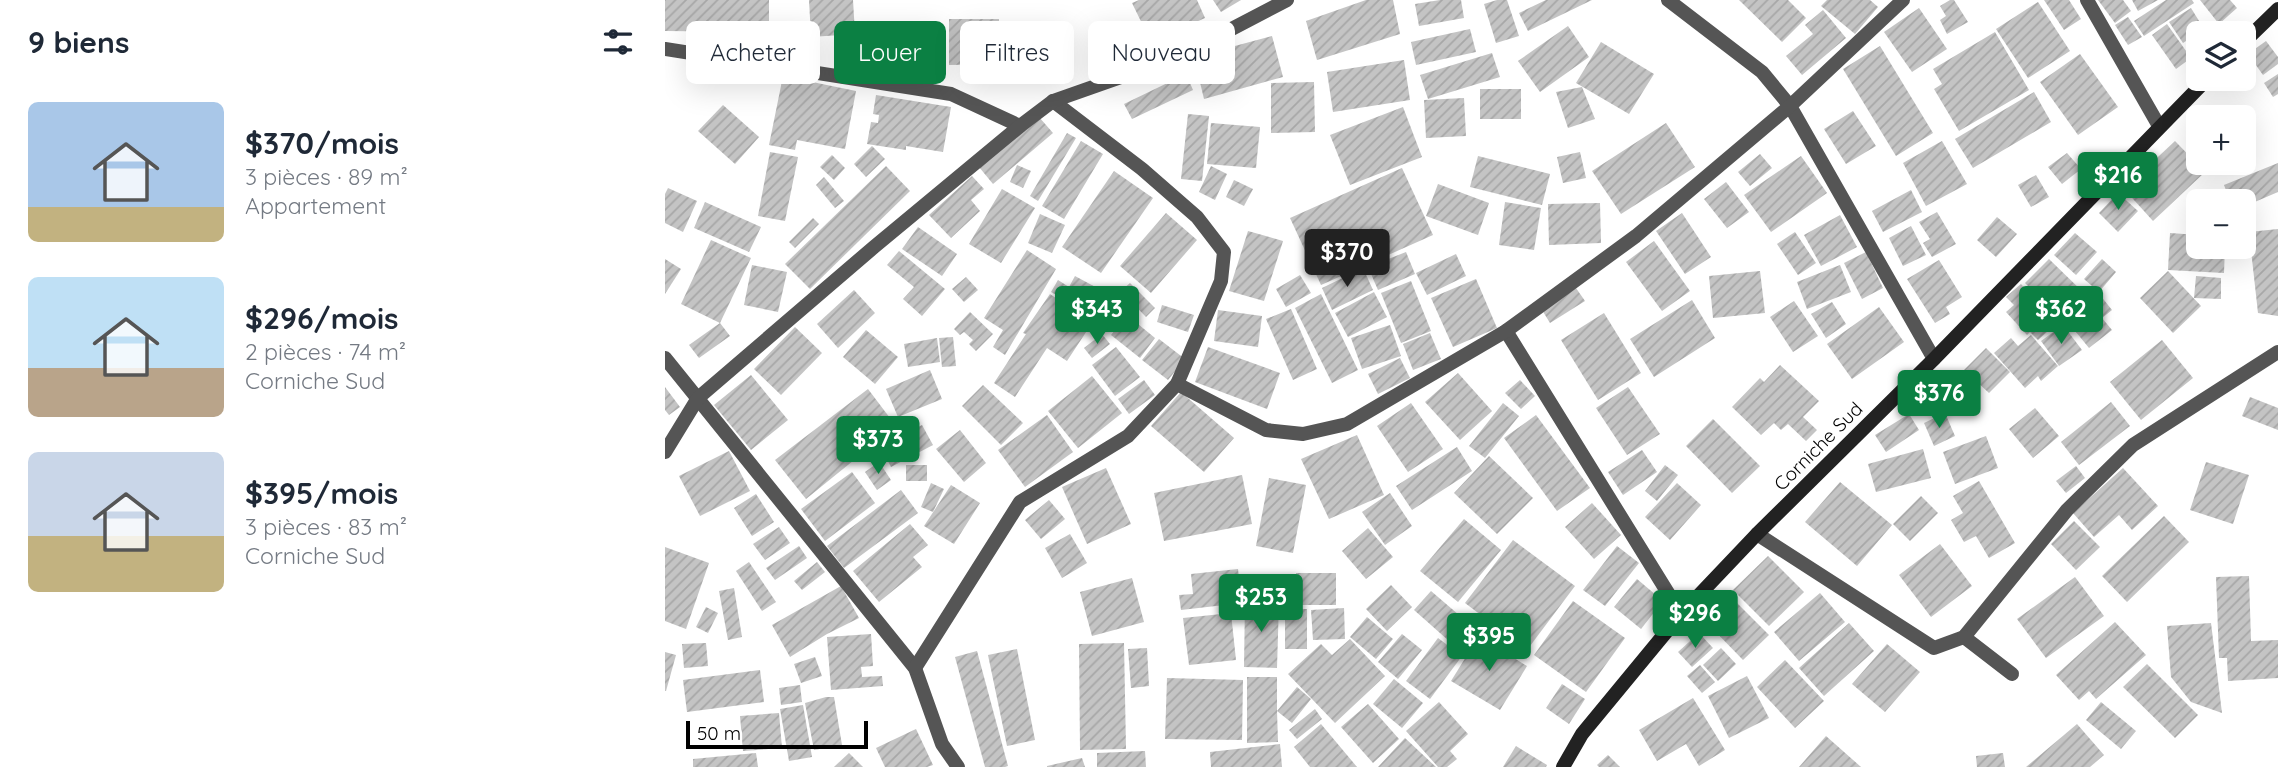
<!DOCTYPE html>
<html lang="fr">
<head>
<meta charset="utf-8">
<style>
	body { margin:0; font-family:Quicksand,sans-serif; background:#f2f2f3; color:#1f2937; height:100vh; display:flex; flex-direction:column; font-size:26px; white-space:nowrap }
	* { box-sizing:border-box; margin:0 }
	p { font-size:23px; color:#747a83 }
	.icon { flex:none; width:38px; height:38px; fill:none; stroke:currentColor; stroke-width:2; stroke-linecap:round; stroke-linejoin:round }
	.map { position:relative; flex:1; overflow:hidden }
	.panel { display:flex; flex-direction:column; background:#fff; width:665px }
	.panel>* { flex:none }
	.banner { position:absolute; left:21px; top:21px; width:665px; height:63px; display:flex; gap:14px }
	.fabs { position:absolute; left:1521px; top:21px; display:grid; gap:14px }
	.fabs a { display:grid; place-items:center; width:70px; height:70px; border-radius:10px; background:#fff; box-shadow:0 7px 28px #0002; font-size:35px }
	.scale { position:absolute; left:21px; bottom:18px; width:182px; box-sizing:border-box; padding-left:7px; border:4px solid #000; border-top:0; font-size:19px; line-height:24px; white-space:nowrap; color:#000; -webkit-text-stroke:5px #fff; paint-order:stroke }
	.price { position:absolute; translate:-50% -60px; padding:0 16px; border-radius:7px; background:#0b8043; color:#fff; font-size:23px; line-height:46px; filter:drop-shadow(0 2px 4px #0008) }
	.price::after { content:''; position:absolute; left:50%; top:42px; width:21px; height:16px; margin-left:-10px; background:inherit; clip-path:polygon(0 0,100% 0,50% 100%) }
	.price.selected { background:#222; color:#fff }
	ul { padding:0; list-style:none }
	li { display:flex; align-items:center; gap:21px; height:175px; padding:0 28px }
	li span { display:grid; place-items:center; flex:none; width:196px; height:140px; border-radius:10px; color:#555 }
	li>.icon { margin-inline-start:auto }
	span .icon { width:84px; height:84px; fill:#fffc; stroke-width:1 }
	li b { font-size:30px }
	h2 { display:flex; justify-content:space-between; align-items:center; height:84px; padding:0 28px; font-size:30px }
	.chip { padding:0 24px; border-radius:10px; background:#fff; box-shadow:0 7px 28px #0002; font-size:24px; line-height:63px }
	.chip.selected { background:#0b8043; color:#fff }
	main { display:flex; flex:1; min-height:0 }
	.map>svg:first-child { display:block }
</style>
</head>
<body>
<main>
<section class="panel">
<h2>9 biens<svg class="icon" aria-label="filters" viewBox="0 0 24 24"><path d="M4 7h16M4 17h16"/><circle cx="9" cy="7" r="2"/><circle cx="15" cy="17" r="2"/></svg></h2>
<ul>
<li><span style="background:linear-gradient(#a9c7e8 75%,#c2b280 0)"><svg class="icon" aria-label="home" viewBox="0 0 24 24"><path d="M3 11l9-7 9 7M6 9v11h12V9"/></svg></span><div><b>$370/mois</b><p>3 pièces · 89 m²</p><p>Appartement</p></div></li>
<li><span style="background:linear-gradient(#bfe0f5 65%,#b9a48a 0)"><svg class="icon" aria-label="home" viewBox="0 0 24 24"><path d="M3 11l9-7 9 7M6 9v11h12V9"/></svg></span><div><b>$296/mois</b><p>2 pièces · 74 m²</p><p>Corniche Sud</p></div></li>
<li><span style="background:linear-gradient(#c9d6e8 60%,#c2b280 0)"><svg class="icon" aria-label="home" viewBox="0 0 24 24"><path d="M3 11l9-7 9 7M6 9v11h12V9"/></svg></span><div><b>$395/mois</b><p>3 pièces · 83 m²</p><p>Corniche Sud</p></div></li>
</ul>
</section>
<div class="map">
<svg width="1613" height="767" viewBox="0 0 1613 767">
	<defs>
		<pattern id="building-hatch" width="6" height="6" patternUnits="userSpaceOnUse" patternTransform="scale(1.75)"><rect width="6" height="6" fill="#c4c4c4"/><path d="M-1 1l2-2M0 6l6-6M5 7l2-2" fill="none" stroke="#a7a7a7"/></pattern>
	</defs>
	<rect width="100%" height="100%" fill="#fff"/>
	<!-- building -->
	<g fill="url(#building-hatch)">
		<polygon points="0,0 104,0 104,32 0,31"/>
		<polygon points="144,0 188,0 190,34 146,37"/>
		<polygon points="474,0 532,0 540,18 486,42 467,3"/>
		<polygon points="548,0 576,0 556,12"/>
		<polygon points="701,0 728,0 735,34 652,60 641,21"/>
		<polygon points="775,0 796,0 799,18 754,26 750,4"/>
		<polygon points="832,0 842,0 854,36 831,43 819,4"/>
		<polygon points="881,0 927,0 863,31 854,13"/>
		<polygon points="1074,0 1123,0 1141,18 1117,42"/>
		<polygon points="1162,0 1205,0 1213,7 1190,34 1156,6"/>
		<polygon points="1285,0 1289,0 1303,22 1282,34 1275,20 1281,16 1275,6"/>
		<polygon points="1379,0 1404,0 1416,19 1399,30"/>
		<polygon points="1433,0 1458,0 1466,11 1450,23"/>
		<polygon points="1467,0 1493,0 1473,11"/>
		<polygon points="1501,0 1527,0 1529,3 1479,36 1469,21"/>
		<polygon points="1535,0 1565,0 1572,8 1554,24"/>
		<polygon points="1373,2 1405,51 1363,78 1331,29"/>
		<polygon points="1254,8 1282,49 1247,72 1219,32"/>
		<polygon points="1526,8 1539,29 1518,43 1504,22"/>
		<polygon points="1158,10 1181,38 1137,75 1121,56 1148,34 1140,25"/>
		<polygon points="1463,17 1477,37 1463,45 1450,25"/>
		<polygon points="284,19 334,19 334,64 284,65"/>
		<polygon points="1502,24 1526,58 1511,69 1487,35"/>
		<polygon points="903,26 924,57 875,92 853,61"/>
		<polygon points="805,29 811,52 751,65 746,42"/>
		<polygon points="1330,32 1364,90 1294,131 1269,89 1277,84 1268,69"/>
		<polygon points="607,36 618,77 539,99 529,57"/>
		<polygon points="354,39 375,65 363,75 342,50"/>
		<polygon points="1601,41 1613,57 1613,64 1598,75 1583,54"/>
		<polygon points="936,42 989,74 964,114 911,83"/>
		<polygon points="1215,46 1268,133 1231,156 1178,69"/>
		<polygon points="827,53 835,77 763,99 755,75"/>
		<polygon points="1415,54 1453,107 1413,135 1375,82"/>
		<polygon points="739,60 745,100 668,112 662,72"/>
		<polygon points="521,74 528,90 467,119 459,104"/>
		<polygon points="1613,74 1613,94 1608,97 1599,83"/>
		<polygon points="118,76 191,91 180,149 132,140 130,150 104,145"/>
		<polygon points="649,82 650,132 606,133 606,83"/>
		<polygon points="917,87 930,119 903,128 891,92"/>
		<rect x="815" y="89" width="41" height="30"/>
		<polygon points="1369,92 1386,122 1308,168 1290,139"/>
		<polygon points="211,95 286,107 278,152 241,146 241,150 202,144 206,122 213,123 214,115 208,114"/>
		<polygon points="799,98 801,136 761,138 759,100"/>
		<polygon points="58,105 94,137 70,164 33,131"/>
		<polygon points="738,107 757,157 685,185 665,135"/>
		<polygon points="1188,111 1211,146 1181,164 1159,129"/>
		<polygon points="523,114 544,116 537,181 516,179"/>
		<polygon points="374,117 388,133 328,184 314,167"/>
		<polygon points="546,123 595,127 591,168 542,164"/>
		<polygon points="1001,123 1030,167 956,214 927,171"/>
		<polygon points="402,133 411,138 373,201 365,196"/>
		<polygon points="416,141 438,154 399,219 377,206"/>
		<polygon points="1277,141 1302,184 1261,206 1238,163"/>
		<polygon points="1510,141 1540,172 1488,221 1459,189"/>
		<polygon points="207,146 220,159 201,177 189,164"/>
		<polygon points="105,152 133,157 120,221 93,216"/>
		<polygon points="915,152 921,178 898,183 892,157"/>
		<polygon points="1402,153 1416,169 1397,184 1383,167"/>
		<polygon points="1095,154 1107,168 1085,186 1073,172"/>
		<polygon points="167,155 180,168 169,180 155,167"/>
		<polygon points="813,156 885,174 877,205 805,187"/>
		<polygon points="1136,156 1162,193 1106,232 1079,195"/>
		<polygon points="1613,163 1613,192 1578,207 1578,201 1565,201 1559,185"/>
		<polygon points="352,165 366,171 358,188 345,182"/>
		<polygon points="221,166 245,191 145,289 120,264"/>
		<polygon points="546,166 562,174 550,200 534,192"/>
		<polygon points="737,168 768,235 656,285 625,218"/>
		<polygon points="449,171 488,198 436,273 397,247"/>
		<polygon points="1371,175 1384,197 1366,207 1353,185"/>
		<polygon points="307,176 319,189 306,200 315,211 286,238 264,215"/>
		<polygon points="159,177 179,201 170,208 151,185"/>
		<polygon points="569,180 588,189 579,206 561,197"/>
		<polygon points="1061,182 1084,212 1062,228 1039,199"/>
		<polygon points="773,184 824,203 813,235 761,216"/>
		<polygon points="3,188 32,201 18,232 0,223 0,194"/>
		<polygon points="337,189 370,208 336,263 304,244"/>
		<polygon points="1246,190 1257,212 1218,232 1207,211"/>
		<polygon points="1559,192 1560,201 1533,201 1533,227 1525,227 1523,195"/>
		<polygon points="1453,193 1473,211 1453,232 1434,213"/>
		<polygon points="40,202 96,227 84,252 29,228"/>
		<polygon points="840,202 876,208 869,250 834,245"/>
		<polygon points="935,203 936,243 884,245 883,204"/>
		<polygon points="1272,212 1291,244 1267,257 1258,243 1265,239 1254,222"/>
		<polygon points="501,213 532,240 486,293 455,266"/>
		<polygon points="1017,213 1046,257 1020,274 991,231"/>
		<polygon points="375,214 400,225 387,253 363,243"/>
		<polygon points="1175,215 1192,247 1156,266 1139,235"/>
		<polygon points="1332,217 1352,234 1331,257 1312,240"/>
		<polygon points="148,218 154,224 130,248 124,242"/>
		<polygon points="1246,226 1261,255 1238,266 1224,238"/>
		<polygon points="253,227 292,254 277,276 237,249"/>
		<polygon points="1613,229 1613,316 1593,313 1584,232"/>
		<polygon points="583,231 618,241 599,301 564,291"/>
		<polygon points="1130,232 1151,263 1133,275 1112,244"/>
		<polygon points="1410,233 1432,252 1411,275 1389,255"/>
		<polygon points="1505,233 1533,235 1533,247 1560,247 1559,273 1503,270"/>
		<polygon points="46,240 86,258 55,323 16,304"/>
		<polygon points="989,241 1025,291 997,311 961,262"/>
		<polygon points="362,250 391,269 340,355 328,347 338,330 319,318"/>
		<polygon points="234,251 280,289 257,316 238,299 249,287 222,265"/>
		<polygon points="741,252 750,274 713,290 703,267"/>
		<polygon points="1201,252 1218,288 1197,299 1179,263"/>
		<polygon points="791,254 801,276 762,295 751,273"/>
		<polygon points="0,259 16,269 0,294"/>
		<polygon points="1384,259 1422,296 1397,320 1360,283"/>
		<polygon points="1437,259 1451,272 1434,292 1419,279"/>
		<polygon points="1274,260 1297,297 1281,307 1285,314 1270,323 1242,279"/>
		<polygon points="87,265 122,272 113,312 79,305"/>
		<polygon points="1175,265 1186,292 1142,309 1132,282"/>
		<polygon points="698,268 708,290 667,310 657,288"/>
		<polygon points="1095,271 1100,313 1048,318 1044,276"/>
		<polygon points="1503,271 1536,306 1508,333 1475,298"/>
		<polygon points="635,275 646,293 621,307 611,289"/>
		<polygon points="410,276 460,303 447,326 386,292 393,280 404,287"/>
		<polygon points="1531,276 1556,278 1556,299 1529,298"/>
		<polygon points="301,277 313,290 299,302 287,289"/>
		<polygon points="811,279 832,328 788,347 766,298"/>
		<polygon points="746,281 766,331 736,343 716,293"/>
		<polygon points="465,283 490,308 481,317 456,291"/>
		<polygon points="1356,284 1392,323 1373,340 1365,332 1362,335 1341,312 1349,305 1341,297"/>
		<polygon points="911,288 920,301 885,323 877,310"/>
		<polygon points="189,290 210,313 173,348 152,324"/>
		<polygon points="709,292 722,317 683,337 670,313"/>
		<polygon points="385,294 427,323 402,361 382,348 350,397 329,383 361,334 358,333"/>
		<polygon points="656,294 693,370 667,383 630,308"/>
		<polygon points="1435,295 1447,310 1437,318 1447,330 1424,348 1402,321"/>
		<polygon points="1027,300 1050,338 989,377 965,339"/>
		<polygon points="1129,301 1153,336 1128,352 1105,317"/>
		<polygon points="1167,302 1181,324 1161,338 1146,314"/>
		<polygon points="497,305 529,315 523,332 492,322"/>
		<polygon points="1214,307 1239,342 1187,379 1162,344"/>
		<polygon points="626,309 652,369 628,380 601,319"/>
		<polygon points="553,310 597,316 593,347 549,341"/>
		<polygon points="305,312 328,334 311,351 304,344 308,340 299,332 295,335 289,329"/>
		<polygon points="939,313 976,373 933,400 896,340"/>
		<polygon points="462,315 490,338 475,358 446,335"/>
		<polygon points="55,323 65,336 34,358 24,345"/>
		<polygon points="725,325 736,356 697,369 686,338"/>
		<polygon points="1398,325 1417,350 1394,366 1376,341"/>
		<polygon points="130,327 157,353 116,395 89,369"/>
		<polygon points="201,330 233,357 210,384 178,357"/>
		<polygon points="765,333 776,359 748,370 738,344"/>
		<polygon points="437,334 445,344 427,358 419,348"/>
		<polygon points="1366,335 1393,366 1376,381 1373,376 1360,388 1329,353 1346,338 1353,346"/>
		<polygon points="288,337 291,366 277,367 274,338"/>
		<polygon points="272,338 275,362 243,367 239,344"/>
		<polygon points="494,339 520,359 503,380 477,360"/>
		<polygon points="1497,340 1528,378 1476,420 1445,382"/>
		<polygon points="451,347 475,377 450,396 427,365"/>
		<polygon points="543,347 615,373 602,409 530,382"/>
		<polygon points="1321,348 1345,372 1324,393 1299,370"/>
		<polygon points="735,358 745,378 713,394 703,374"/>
		<polygon points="1115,365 1154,401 1138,417 1152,430 1141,441 1123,424 1116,430 1109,423 1096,435 1067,407 1095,378 1099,382"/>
		<polygon points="265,370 277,399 233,417 221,389"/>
		<polygon points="793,373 827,411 795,440 760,402"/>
		<polygon points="86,375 123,420 86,450 49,405"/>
		<polygon points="427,376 457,413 413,448 383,411"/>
		<polygon points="479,380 490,395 464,414 453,399"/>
		<polygon points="855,380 870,396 856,409 840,393"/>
		<polygon points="318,385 358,423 336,445 297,406"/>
		<polygon points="0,387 15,407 4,415 0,410"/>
		<polygon points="963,387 995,434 962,455 931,408"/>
		<polygon points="203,389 231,426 141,499 110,460"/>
		<polygon points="516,392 569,438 539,472 486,426"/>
		<polygon points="1585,397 1613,408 1613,430 1577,416"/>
		<polygon points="1446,402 1465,426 1414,465 1396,442"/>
		<polygon points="746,403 778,449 743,472 712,426"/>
		<polygon points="838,403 854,416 820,458 804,446"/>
		<polygon points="1370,408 1394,436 1368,458 1344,429"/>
		<polygon points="1280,413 1290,436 1269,446 1259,423"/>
		<polygon points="1244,414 1254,430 1221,452 1210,435"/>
		<polygon points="382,415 408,452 360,487 333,450"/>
		<polygon points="871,415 925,488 892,511 839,438"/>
		<polygon points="1048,419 1095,466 1067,493 1021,446"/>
		<polygon points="257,425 268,445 226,467 215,446"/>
		<polygon points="295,430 321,463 299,482 271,449"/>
		<polygon points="692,435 719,495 664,519 636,459"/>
		<polygon points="1321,436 1333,468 1290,484 1278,452"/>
		<polygon points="792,447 807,471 747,510 731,486"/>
		<polygon points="1258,449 1266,478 1211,492 1203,464"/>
		<polygon points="977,450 992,472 958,495 943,472"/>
		<polygon points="64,451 85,491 35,516 14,476"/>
		<polygon points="824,456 868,498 832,534 789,493"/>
		<polygon points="214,462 226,480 212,490 200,472"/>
		<polygon points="1541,462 1584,475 1568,524 1525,510"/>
		<rect x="241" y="465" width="21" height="16"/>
		<polygon points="1000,465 1013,475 992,501 980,491"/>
		<polygon points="1411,466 1420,478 1401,493 1391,481"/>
		<polygon points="441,468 466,524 422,544 397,487"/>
		<polygon points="1458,468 1493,506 1467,530 1454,515 1429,537 1408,513"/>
		<polygon points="187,472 210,503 160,541 136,509"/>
		<polygon points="577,475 587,524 499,541 489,493"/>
		<polygon points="604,478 641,485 628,553 591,546"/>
		<polygon points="1314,481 1350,543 1324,558 1311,536 1299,542 1286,520 1298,513 1288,496"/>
		<polygon points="1175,482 1227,525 1192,566 1140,522"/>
		<polygon points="266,483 279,489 268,512 256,507"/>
		<polygon points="1012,483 1036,505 1005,540 980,517"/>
		<polygon points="286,485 315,503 289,544 259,526"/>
		<polygon points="236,490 253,513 179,568 162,546"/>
		<polygon points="725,493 747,526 720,545 697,512"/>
		<polygon points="91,494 109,522 87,536 69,508"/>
		<polygon points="1256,496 1273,513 1245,541 1228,524"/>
		<polygon points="384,500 400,519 376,539 360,520"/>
		<polygon points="927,503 956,535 929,559 900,527"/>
		<polygon points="1499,516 1524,542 1462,602 1437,576"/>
		<polygon points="799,519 836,550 793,602 755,571"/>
		<polygon points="1409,521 1435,547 1411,570 1386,544"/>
		<polygon points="245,524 263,545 248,557 257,567 214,602 188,571"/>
		<polygon points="114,527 125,543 100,560 88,544"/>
		<polygon points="703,528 728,557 701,579 677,551"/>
		<polygon points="405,534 422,563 397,578 380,548"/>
		<polygon points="848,540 910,586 862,650 800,603"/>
		<polygon points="1275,544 1307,586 1266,617 1234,575"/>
		<polygon points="134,546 142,558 110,580 101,568"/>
		<polygon points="952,546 974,563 940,606 918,590"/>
		<polygon points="0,547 44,563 21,629 0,621"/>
		<polygon points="1103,556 1139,592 1104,626 1068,590"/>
		<polygon points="84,562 111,602 97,611 71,571"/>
		<polygon points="152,562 160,572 137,590 129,581"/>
		<polygon points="573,569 577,603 516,610 514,595 528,594 526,574"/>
		<rect x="631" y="573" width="40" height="32"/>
		<polygon points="1584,576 1586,641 1613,640 1613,678 1563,681 1562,658 1554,658 1551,577"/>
		<polygon points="1410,577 1439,616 1381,658 1352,619"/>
		<polygon points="467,578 479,622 427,636 415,592"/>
		<polygon points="972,579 998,601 976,629 949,607"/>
		<polygon points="726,585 747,607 722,631 701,609"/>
		<polygon points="176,586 194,618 162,634 125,657 107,625"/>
		<polygon points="69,588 77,637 63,640 54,591"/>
		<polygon points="766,591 801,621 784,641 749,610"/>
		<polygon points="1155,593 1180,622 1134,661 1109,632"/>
		<polygon points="1068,599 1104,635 1078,660 1043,624"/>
		<polygon points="580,601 614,602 612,668 579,667"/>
		<polygon points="908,601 960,638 921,692 869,655"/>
		<polygon points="41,607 53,613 43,633 31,627"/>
		<polygon points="679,608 680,639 648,640 646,610"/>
		<rect x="620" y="609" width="22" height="40"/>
		<polygon points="566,613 571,660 524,665 518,618"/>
		<polygon points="702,617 728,639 711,659 685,637"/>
		<polygon points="1450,622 1481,655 1431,699 1424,691 1414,700 1391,675"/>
		<polygon points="1184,623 1209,651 1159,696 1134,668"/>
		<polygon points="1546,623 1557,713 1526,702 1506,677 1502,626"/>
		<polygon points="1034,633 1048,648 1027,667 1013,652"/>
		<polygon points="206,634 208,666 196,667 197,677 217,676 218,686 166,690 162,637"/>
		<polygon points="737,634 757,650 733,679 713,662"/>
		<polygon points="814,636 862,666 835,710 786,681"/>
		<polygon points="773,638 797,656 765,699 741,681"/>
		<polygon points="685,639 720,676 670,723 623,674 656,644 667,655"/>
		<polygon points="41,643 43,666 19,668 17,644"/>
		<polygon points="459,643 461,749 415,750 414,644"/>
		<polygon points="1222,644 1255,672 1220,712 1187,684"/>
		<polygon points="482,648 484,686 466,688 463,649"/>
		<polygon points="1056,648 1071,664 1053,681 1038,665"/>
		<polygon points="352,649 370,740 342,746 323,655"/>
		<polygon points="312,651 343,766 340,767 320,767 290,657"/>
		<polygon points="0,652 11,655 1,691 0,691"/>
		<polygon points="150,657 157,676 136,683 129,664"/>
		<polygon points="1120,660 1159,701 1130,728 1092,687"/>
		<polygon points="1482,664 1533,715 1510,738 1458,687"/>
		<polygon points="1035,665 1050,682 1037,693 1022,676"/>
		<polygon points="95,670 99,702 22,712 18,680"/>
		<polygon points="1082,676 1104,718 1064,738 1043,696"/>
		<polygon points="582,677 612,677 612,711 632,687 646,699 627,723 612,711 613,742 582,743"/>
		<polygon points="502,678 578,680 577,740 500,739"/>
		<polygon points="729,679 758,703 737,728 708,704"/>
		<polygon points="897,684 920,699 904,724 881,708"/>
		<polygon points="135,685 137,702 116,705 114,688"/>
		<polygon points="161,697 169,697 177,745 149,750 140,703"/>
		<polygon points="1028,698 1060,750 1034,766 1021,744 992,761 974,730"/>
		<polygon points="774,702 803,734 785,751 792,759 782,767 773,767 741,731"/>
		<polygon points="1436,702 1471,731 1456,749 1421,720"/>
		<polygon points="703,704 734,739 708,763 676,727"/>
		<polygon points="138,705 147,757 124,761 115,709"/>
		<polygon points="650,709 657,719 632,739 624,730"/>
		<polygon points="114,713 117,748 78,751 75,716"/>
		<polygon points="656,724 692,767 645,767 629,747"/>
		<polygon points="1412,724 1439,755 1425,767 1361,767"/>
		<polygon points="251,729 268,765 262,767 220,767 211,748"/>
		<polygon points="1161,736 1196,767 1134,767"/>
		<polygon points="740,738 771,767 713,767"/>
		<polygon points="615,744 617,767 546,767 545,752"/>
		<polygon points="851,746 882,765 881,767 838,767"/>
		<polygon points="480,751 481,767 432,767 432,753"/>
		<polygon points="91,753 93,767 28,767 28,759"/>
		<polygon points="184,753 198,767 169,767"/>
		<polygon points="1338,753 1340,767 1312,767 1311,756"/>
		<polygon points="943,755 955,767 934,767 932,765"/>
		<polygon points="417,758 420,767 382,767 382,766"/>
	</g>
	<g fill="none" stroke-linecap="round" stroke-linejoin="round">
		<!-- minor -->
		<g stroke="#555" stroke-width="14">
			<polyline points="1003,0 1097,72 1125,106 1269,359"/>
			<polyline points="1422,0 1494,126"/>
			<polyline points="0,49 286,94 355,126"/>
			<polyline points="388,101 477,169 532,217 559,252 556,281 512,384"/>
			<polyline points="841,331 1016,614"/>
			<polyline points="0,358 250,668 277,744 293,767"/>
			<polyline points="0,452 33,398 209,247 355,126 388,101 513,57 622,0"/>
			<polyline points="1092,534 1269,648 1299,637 1402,510 1468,445 1613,352"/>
			<polyline points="1299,637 1347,674"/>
			<polyline points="250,668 355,502 463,436 512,384 601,430 638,434 682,424 841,331 971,236 1125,106 1238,0"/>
		</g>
		<!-- secondary -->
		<g stroke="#222" stroke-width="14">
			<polyline points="1578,43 1613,9"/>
			<polyline points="898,767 917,734 1016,614 1092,534 1269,359 1542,79"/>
		</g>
	</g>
	<g text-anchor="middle" stroke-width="5" stroke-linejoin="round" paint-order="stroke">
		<!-- street labels -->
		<g font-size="19" fill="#000" stroke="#fff">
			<text transform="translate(1153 446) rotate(-45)" y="7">Corniche Sud</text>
		</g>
	</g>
</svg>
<div class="fabs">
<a><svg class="icon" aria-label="layers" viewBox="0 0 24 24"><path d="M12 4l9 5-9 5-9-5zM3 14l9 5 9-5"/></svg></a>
<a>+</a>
<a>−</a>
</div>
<div class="scale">50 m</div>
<b class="price" style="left:1453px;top:212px">$216</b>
<b class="price selected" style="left:682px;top:289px">$370</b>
<b class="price" style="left:432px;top:346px">$343</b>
<b class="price" style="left:1396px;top:346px">$362</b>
<b class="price" style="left:1274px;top:430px">$376</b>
<b class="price" style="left:213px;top:476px">$373</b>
<b class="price" style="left:596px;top:634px">$253</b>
<b class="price" style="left:1030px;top:650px">$296</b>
<b class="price" style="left:824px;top:673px">$395</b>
<div class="banner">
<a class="chip">Acheter</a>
<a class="chip selected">Louer</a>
<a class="chip">Filtres</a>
<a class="chip">Nouveau</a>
</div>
</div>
</main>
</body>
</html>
